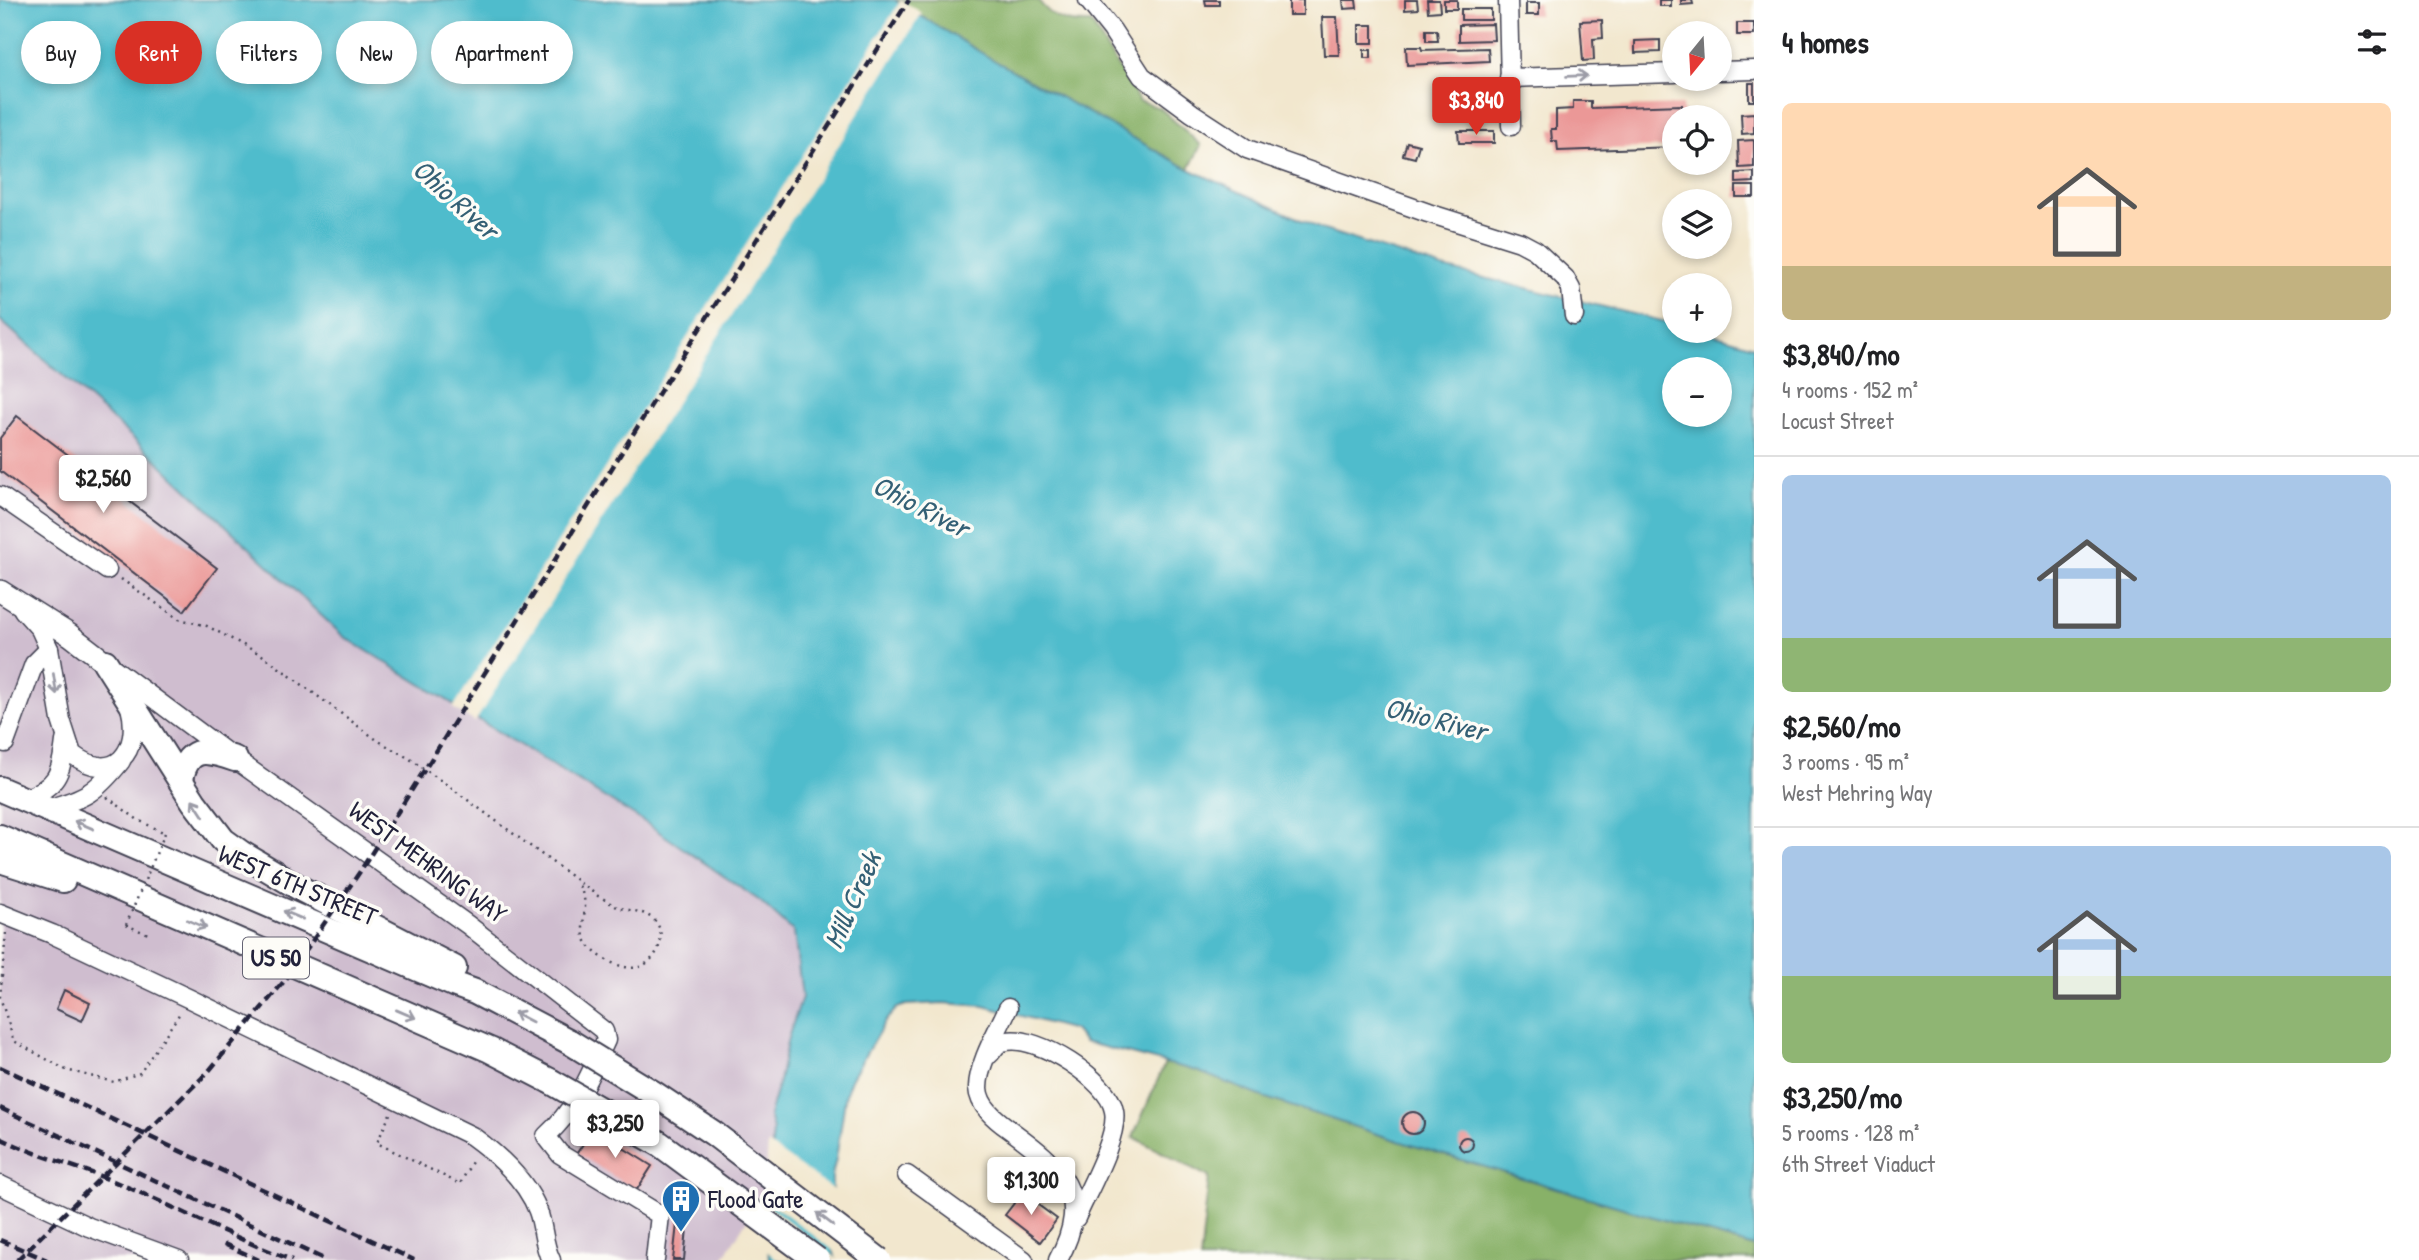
<!DOCTYPE html>
<html lang="en">
<head>
<meta charset="utf-8">
<style>
	body { margin:0; font-family:"Patrick Hand",sans-serif; background:#f6f6f6; color:#202124; height:100vh; display:flex; flex-direction:column; font-size:26px; white-space:nowrap }
	* { box-sizing:border-box; margin:0 }
	p { font-size:23px; color:#757577 }
	.icon { flex:none; width:38px; height:38px; fill:none; stroke:currentColor; stroke-width:2; stroke-linecap:round; stroke-linejoin:round }
	.map { position:relative; flex:1; overflow:hidden }
	.details { display:flex; flex-direction:column; background:#fff; width:665px }
	.details>* { flex:none }
	.top-card { position:absolute; left:21px; top:21px; width:665px; height:63px; display:flex; gap:14px }
	.needle { width:46px; rotate:198deg }
	.buttons { position:absolute; left:1662px; top:21px; display:grid; gap:14px }
	.buttons a { display:grid; place-items:center; width:70px; height:70px; border-radius:50%; background:#fff; box-shadow:0 4px 10px #0003; font-size:35px }
	.price { position:absolute; translate:-50% -60px; padding:0 16px; border-radius:7px; background:#fff; color:#222; font-size:23px; line-height:46px; filter:drop-shadow(0 2px 4px #0008) }
	.price::after { content:''; position:absolute; left:50%; top:42px; width:21px; height:16px; margin-left:-10px; background:inherit; clip-path:polygon(0 0,100% 0,50% 100%) }
	.price.selected { background:#d93025; color:#fff }
	ul { padding:0; list-style:none }
	li { display:grid; align-content:center; gap:14px; height:371px; padding:0 28px }
	li+li { border-top:2px solid #e0e0e0 }
	li span { display:grid; place-items:center; height:217px; border-radius:10px; color:#555 }
	li>.icon { margin-inline-start:auto }
	span .icon { width:126px; height:126px; fill:#fffc; stroke-width:1 }
	li b { font-size:30px }
	h2 { display:flex; justify-content:space-between; align-items:center; height:84px; padding:0 28px; font-size:30px }
	.pill { padding:0 24px; border-radius:32px; background:#fff; box-shadow:0 4px 10px #0003; font-size:24px; line-height:63px }
	.pill.selected { background:#d93025; color:#fff }
	main { display:flex; flex:1; min-height:0 }
	.map>svg:first-child { display:block }
</style>
</head>
<body>
<main>
<div class="map">
<svg width="1754" height="1260" viewBox="0 0 1754 1260">
	<rect width="100%" height="100%" fill="#fdfcf7"/>
	<filter id="ink" filterUnits="userSpaceOnUse"><feTurbulence type="fractalNoise" baseFrequency=".0143" numOctaves="2"/><feDisplacementMap in="SourceGraphic" scale="14" xChannelSelector="R" yChannelSelector="G"/><feConvolveMatrix kernelMatrix="1 2 1 2 8 2 1 2 1" color-interpolation-filters="sRGB"/></filter>
	<filter id="wash" filterUnits="userSpaceOnUse"><feTurbulence type="fractalNoise" baseFrequency=".00686" numOctaves="4" result="noise"/><feDisplacementMap in="SourceGraphic" scale="28" xChannelSelector="R" yChannelSelector="G"/><feGaussianBlur stdDeviation="1.57" result="paint"/><feColorMatrix in="noise" values="0 0 0 0 0 0 0 0 0 0 0 0 0 0 0 0 0 1.4 0 .05"/><feComposite in="paint" operator="in"/></filter>
	<g filter="url(#wash)">
		<rect width="100%" height="100%" fill="#f2e7ce"/>
		<!-- industrial -->
		<polygon fill="#cfbdcf" points="0,320 132,437 563,772 646,823 760,901 794,932 802,997 788,1038 779,1081 769,1115 773,1130 768,1187 722,1260 0,1260"/>
		<!-- forest -->
		<g fill="#88b168" stroke="#556a52" stroke-width="2">
			<path d="M894,0h144c14,19 29,24 53,23l48,78 21,7 41,37 -12,24 -199,-111z"/>
			<polygon points="1165,1063 1197,1071 1263,1097 1405,1143 1754,1247 1754,1260 1200,1260 1209,1177 1133,1137"/>
		</g>
		<!-- water -->
		<path fill="#50bccc" stroke="#396f84" stroke-width="2" fill-rule="evenodd" d="M0,0h894l96,58 199,111 132,60 122,39 232,56v7h28l51,15v901l-349,-104 -142,-46 -66,-26 -113,-29 -10,-12 -90,-24 -41,-3 -37,2 -9,3 -11,12 -35,59 -5,14 -10,66 -4,16v71l4,14h-67l-3,-43 7,-87 -4,-15 10,-34 9,-43 14,-41 -8,-65 -34,-31 -114,-78 -303,-187 -211,-199 -132,-117zM1675,369h45v46h-45z"/>
		<!-- pier -->
		<g fill="#f2e7ce">
			<polygon points="901,0 922,13 475,722 453,708"/>
			<polygon points="768,1144 835,1191 838,1254 764,1198"/>
			<polygon points="764,1202 839,1260 778,1260 765,1250"/>
		</g>
		<g id="blocks">
			<!-- building -->
			<g fill="#eb9897">
				<polygon points="1205,0 1219,0 1219,5 1206,5"/>
				<rect x="1289" y="0" width="14" height="15"/>
				<polygon points="1343,0 1356,0 1357,8 1344,9"/>
				<polygon points="1405,0 1417,0 1418,9 1405,10"/>
				<polygon points="1427,0 1439,0 1440,11 1428,12"/>
				<rect x="1444" y="0" width="13" height="9"/>
				<rect x="1659" y="0" width="12" height="6"/>
				<polygon points="1681,0 1692,0 1693,4 1681,5"/>
				<rect x="1526" y="3" width="13" height="12"/>
				<rect x="1461" y="9" width="30" height="11"/>
				<polygon points="1322,17 1337,17 1339,55 1324,55"/>
				<polygon points="1602,20 1603,38 1593,39 1594,60 1583,61 1580,21"/>
				<rect x="1737" y="23" width="17" height="12"/>
				<polygon points="1493,24 1494,40 1459,41 1459,25"/>
				<rect x="1359" y="25" width="14" height="18"/>
				<polygon points="1426,30 1437,30 1438,41 1426,41"/>
				<polygon points="1660,40 1660,52 1635,53 1635,41"/>
				<polygon points="1406,47 1421,47 1422,50 1488,48 1489,61 1407,65"/>
				<rect x="1364" y="50" width="7" height="8"/>
				<rect x="1749" y="83" width="5" height="18"/>
				<polygon points="1486,94 1488,118 1475,119 1474,106 1464,107 1464,96"/>
				<polygon points="1573,101 1591,101 1591,108 1682,105 1683,117 1675,117 1675,147 1558,151 1557,141 1552,141 1551,129 1556,129 1556,110 1573,109"/>
				<polygon points="1754,113 1754,133 1742,134 1741,114"/>
				<polygon points="1458,131 1494,131 1494,143 1459,143"/>
				<polygon points="1754,140 1754,167 1739,168 1738,141"/>
				<polygon points="1407,142 1419,145 1415,158 1403,155"/>
				<polygon points="1701,163 1712,163 1712,170 1702,171"/>
				<polygon points="1754,172 1754,182 1736,183 1736,173"/>
				<rect x="1736" y="186" width="18" height="11"/>
				<polygon points="17,416 217,568 184,611 0,471 0,438"/>
				<polygon points="64,990 90,1003 82,1021 56,1009"/>
				<circle cx="1413" cy="1123" r="11"/>
				<polygon points="593,1129 652,1166 636,1191 577,1153"/>
				<circle cx="1466" cy="1144" r="7"/>
				<polygon points="1022,1193 1057,1219 1040,1242 1005,1215"/>
				<polygon points="679,1206 689,1207 684,1260 673,1260"/>
			</g>
		</g>
	</g>
	<g filter="url(#ink)">
		<use href="#blocks" fill-opacity="0" stroke="#414051" stroke-width="2"/>
		<g fill="none" stroke-linecap="round" stroke-linejoin="round">
			<!-- minor casing -->
			<g stroke="#414051" stroke-width="21">
				<g id="minor">
					<polyline points="1088,0 1112,30 1142,76 1192,113 1247,149 1428,213 1520,242 1535,250 1565,278 1571,289 1574,316"/>
					<polyline points="1508,0 1511,126"/>
					<polyline points="1720,71 1754,70"/>
					<polyline points="1509,78 1675,73"/>
					<polyline points="0,496 107,570"/>
					<path d="M23,610l17,19 9,20 12,71 11,34c42,32 70,-3 58,-47"/>
					<path d="M113,668l122,91 233,166 136,106 2,9c-17,37 -30,69 -60,96l14,18 100,61 -5,45"/>
					<polyline points="0,741 5,743 34,664 49,649"/>
					<path d="M25,799c32,-13 36,-24 40,-58"/>
					<path d="M47,809c39,-11 48,-16 74,-48"/>
					<path d="M0,913l52,21 138,65 282,137c26,19 55,45 66,75 6,16 5,34 13,49"/>
					<path d="M1008,1008c-10,22 -30,56 -30,80 1,18 17,31 31,41 52,38 85,65 49,131"/>
					<path d="M990,1054c5,-7 8,-12 17,-13 30,-6 102,39 107,70 5,26 -27,81 -38,107"/>
					<polyline points="907,1175 1024,1260"/>
					<polyline points="0,1185 89,1227 179,1260"/>
				</g>
			</g>
			<!-- major casing -->
			<g stroke="#414051" stroke-width="24">
				<polyline id="major" points="0,591 70,635 105,662"/>
			</g>
			<!-- highway casing -->
			<g stroke="#414051" stroke-width="28">
				<g id="highway">
					<polyline points="105,662 194,802 223,840 241,853 303,890 454,968"/>
					<path d="M181,779c7,-35 27,-29 54,-20"/>
					<polyline points="0,789 453,984 475,992 570,1042"/>
					<polyline points="0,837 490,1050 550,1081"/>
					<polyline points="0,860 63,880"/>
				</g>
			</g>
			<!-- path -->
			<g stroke="#414051" stroke-width="2.5" stroke-dasharray="2 5" stroke-linecap="butt">
				<path d="M121,579l58,40 28,7 55,29 115,85 33,19 40,28 148,109c7,3 13,8 19,11 12,4 25,3 36,12 16,14 5,42 -14,48 -15,4 -39,-8 -49,-20 -11,-13 -6,-25 -5,-40 0,-10 -4,-17 -8,-26"/>
				<polyline points="107,797 138,820 165,833"/>
				<polyline points="126,925 148,934"/>
				<polyline points="6,933 0,997 14,1041 66,1070 114,1082 140,1073 180,1013"/>
				<polyline points="390,1114 377,1143 460,1184 474,1158"/>
			</g>
			<!-- minor -->
			<use href="#minor" stroke="#fff" stroke-width="18"/>
			<!-- major -->
			<use href="#major" stroke="#fff" stroke-width="21"/>
			<!-- highway -->
			<use href="#highway" stroke="#fff" stroke-width="24"/>
			<!-- rail -->
			<g stroke="#22223b" stroke-width="4.5" stroke-dasharray="10 5" stroke-linecap="butt">
				<polyline points="0,1067 414,1260"/>
				<polyline points="0,1108 326,1260"/>
				<path d="M0,1138c39,19 80,29 120,46 58,24 113,54 172,76"/>
				<polyline points="0,1240 47,1260"/>
				<polyline points="224,1244 259,1260"/>
				<polyline points="17,1260 208,1072 286,979 359,873 432,758 643,418 909,0"/>
			</g>
			<!-- highway-bridge casing -->
			<g stroke="#414051" stroke-width="28" stroke-linecap="butt">
				<g id="highway-bridge">
					<polyline points="570,1042 653,1093 713,1133 879,1260"/>
					<polyline points="550,1081 660,1144 817,1260"/>
				</g>
			</g>
			<!-- path-bridge -->
			<polyline stroke="#414051" stroke-width="2.5" stroke-dasharray="2 5" stroke-linecap="butt" points="126,925 165,833"/>
			<!-- highway-bridge -->
			<use href="#highway-bridge" stroke="#fff" stroke-width="24"/>
		</g>
		<!-- one-way arrows -->
		<defs><path id="oneway-shaft" d="M-6 0H5M1.5-3L5.5 0L1.5 3" fill="none" stroke-width="1.6" stroke-linecap="round" stroke-linejoin="round" transform="scale(1.75)"/></defs>
		<g stroke="#9c9ca7">
			<use href="#oneway-shaft" transform="translate(1577 76) rotate(-2)"/>
			<use href="#oneway-shaft" transform="translate(55 684) rotate(81)"/>
			<use href="#oneway-shaft" transform="translate(198 808) rotate(-123)"/>
			<use href="#oneway-shaft" transform="translate(84 825) rotate(-157)"/>
			<use href="#oneway-shaft" transform="translate(293 915) rotate(-157)"/>
			<use href="#oneway-shaft" transform="translate(197 924) rotate(23)"/>
			<use href="#oneway-shaft" transform="translate(406 1014) rotate(23)"/>
			<use href="#oneway-shaft" transform="translate(523 1017) rotate(-152)"/>
			<use href="#oneway-shaft" transform="translate(825 1219) rotate(-143)"/>
		</g>
	</g>
	<!-- icons -->
	<defs>
		<g id="building-pin" transform="scale(2.0125)"><path d="M0 17L-7.5 6A9.5 9.5 0 1 1 7.5 6Z" fill="#1f6fb2" stroke="#fdfcf7"/><path d="M-4-6H4V6H1V3H-1V6H-4ZM-2.5-4.3h1.7v1.8h-1.7ZM.8-4.3h1.7v1.8H.8ZM-2.5-1h1.7V.8h-1.7ZM.8-1h1.7V.8H.8Z" fill="#fff"/></g>
	</defs>
	<g fill-rule="evenodd">
		<use href="#building-pin" x="681" y="1199"/>
	</g>
	<g text-anchor="middle" stroke-width="7" stroke-linejoin="round" paint-order="stroke">
		<!-- shield labels -->
		<rect fill="#fdfcf7" stroke="#646373" stroke-width="2" x="243" y="937.5" width="66" height="41" rx="5"/>
		<g font-size="24" font-weight="bold" fill="#22223b">
			<text x="276" y="966">US 50</text>
		</g>
		<!-- street labels -->
		<g font-size="26" fill="#22223b" stroke="#fdfcf7">
			<text transform="translate(428 862) rotate(36)" y="9">WEST MEHRING WAY</text>
			<text transform="translate(298 885) rotate(23)" y="9">WEST 6TH STREET</text>
		</g>
		<!-- poi labels -->
		<g font-size="26" fill="#22223b" stroke="#fdfcf7" text-anchor="start">
			<text x="708" y="1208">Flood Gate</text>
		</g>
		<!-- water labels -->
		<g font-size="28" font-style="italic" fill="#346075" stroke="#fdfcf7">
			<text transform="translate(456 199) rotate(42)" y="10">Ohio River</text>
			<text transform="translate(921 506) rotate(27)" y="10">Ohio River</text>
			<text transform="translate(1436 719) rotate(14)" y="10">Ohio River</text>
			<text transform="translate(852 900) rotate(-66)" y="10">Mill Creek</text>
		</g>
	</g>
</svg>
<div class="buttons">
<a><svg class="needle" viewBox="-14 -14 28 28"><path d="M0-13l5 13h-10z" fill="#e53935"/><path d="M0 13l5-13h-10z" fill="#757577"/></svg></a>
<a><svg class="icon" aria-label="locate" viewBox="0 0 24 24"><circle cx="12" cy="12" r="6"/><path d="M12 2v4M12 18v4M2 12h4M18 12h4"/></svg></a>
<a><svg class="icon" aria-label="layers" viewBox="0 0 24 24"><path d="M12 4l9 5-9 5-9-5zM3 14l9 5 9-5"/></svg></a>
<a>+</a>
<a>−</a>
</div>
<b class="price selected" style="left:1476px;top:137px">$3,840</b>
<b class="price" style="left:103px;top:515px">$2,560</b>
<b class="price" style="left:615px;top:1160px">$3,250</b>
<b class="price" style="left:1031px;top:1217px">$1,300</b>
<div class="top-card">
<a class="pill">Buy</a>
<a class="pill selected">Rent</a>
<a class="pill">Filters</a>
<a class="pill">New</a>
<a class="pill">Apartment</a>
</div>
</div>
<section class="details">
<h2>4 homes<svg class="icon" aria-label="filters" viewBox="0 0 24 24"><path d="M4 7h16M4 17h16"/><circle cx="9" cy="7" r="2"/><circle cx="15" cy="17" r="2"/></svg></h2>
<ul>
<li><span style="background:linear-gradient(#ffd9b3 75%,#c2b280 0)"><svg class="icon" aria-label="home" viewBox="0 0 24 24"><path d="M3 11l9-7 9 7M6 9v11h12V9"/></svg></span><div><b>$3,840/mo</b><p>4 rooms · 152 m²</p><p>Locust Street</p></div></li>
<li><span style="background:linear-gradient(#a9c7e8 75%,#8fb573 0)"><svg class="icon" aria-label="home" viewBox="0 0 24 24"><path d="M3 11l9-7 9 7M6 9v11h12V9"/></svg></span><div><b>$2,560/mo</b><p>3 rooms · 95 m²</p><p>West Mehring Way</p></div></li>
<li><span style="background:linear-gradient(#a9c7e8 60%,#8fb573 0)"><svg class="icon" aria-label="home" viewBox="0 0 24 24"><path d="M3 11l9-7 9 7M6 9v11h12V9"/></svg></span><div><b>$3,250/mo</b><p>5 rooms · 128 m²</p><p>6th Street Viaduct</p></div></li>
</ul>
</section>
</main>
</body>
</html>
